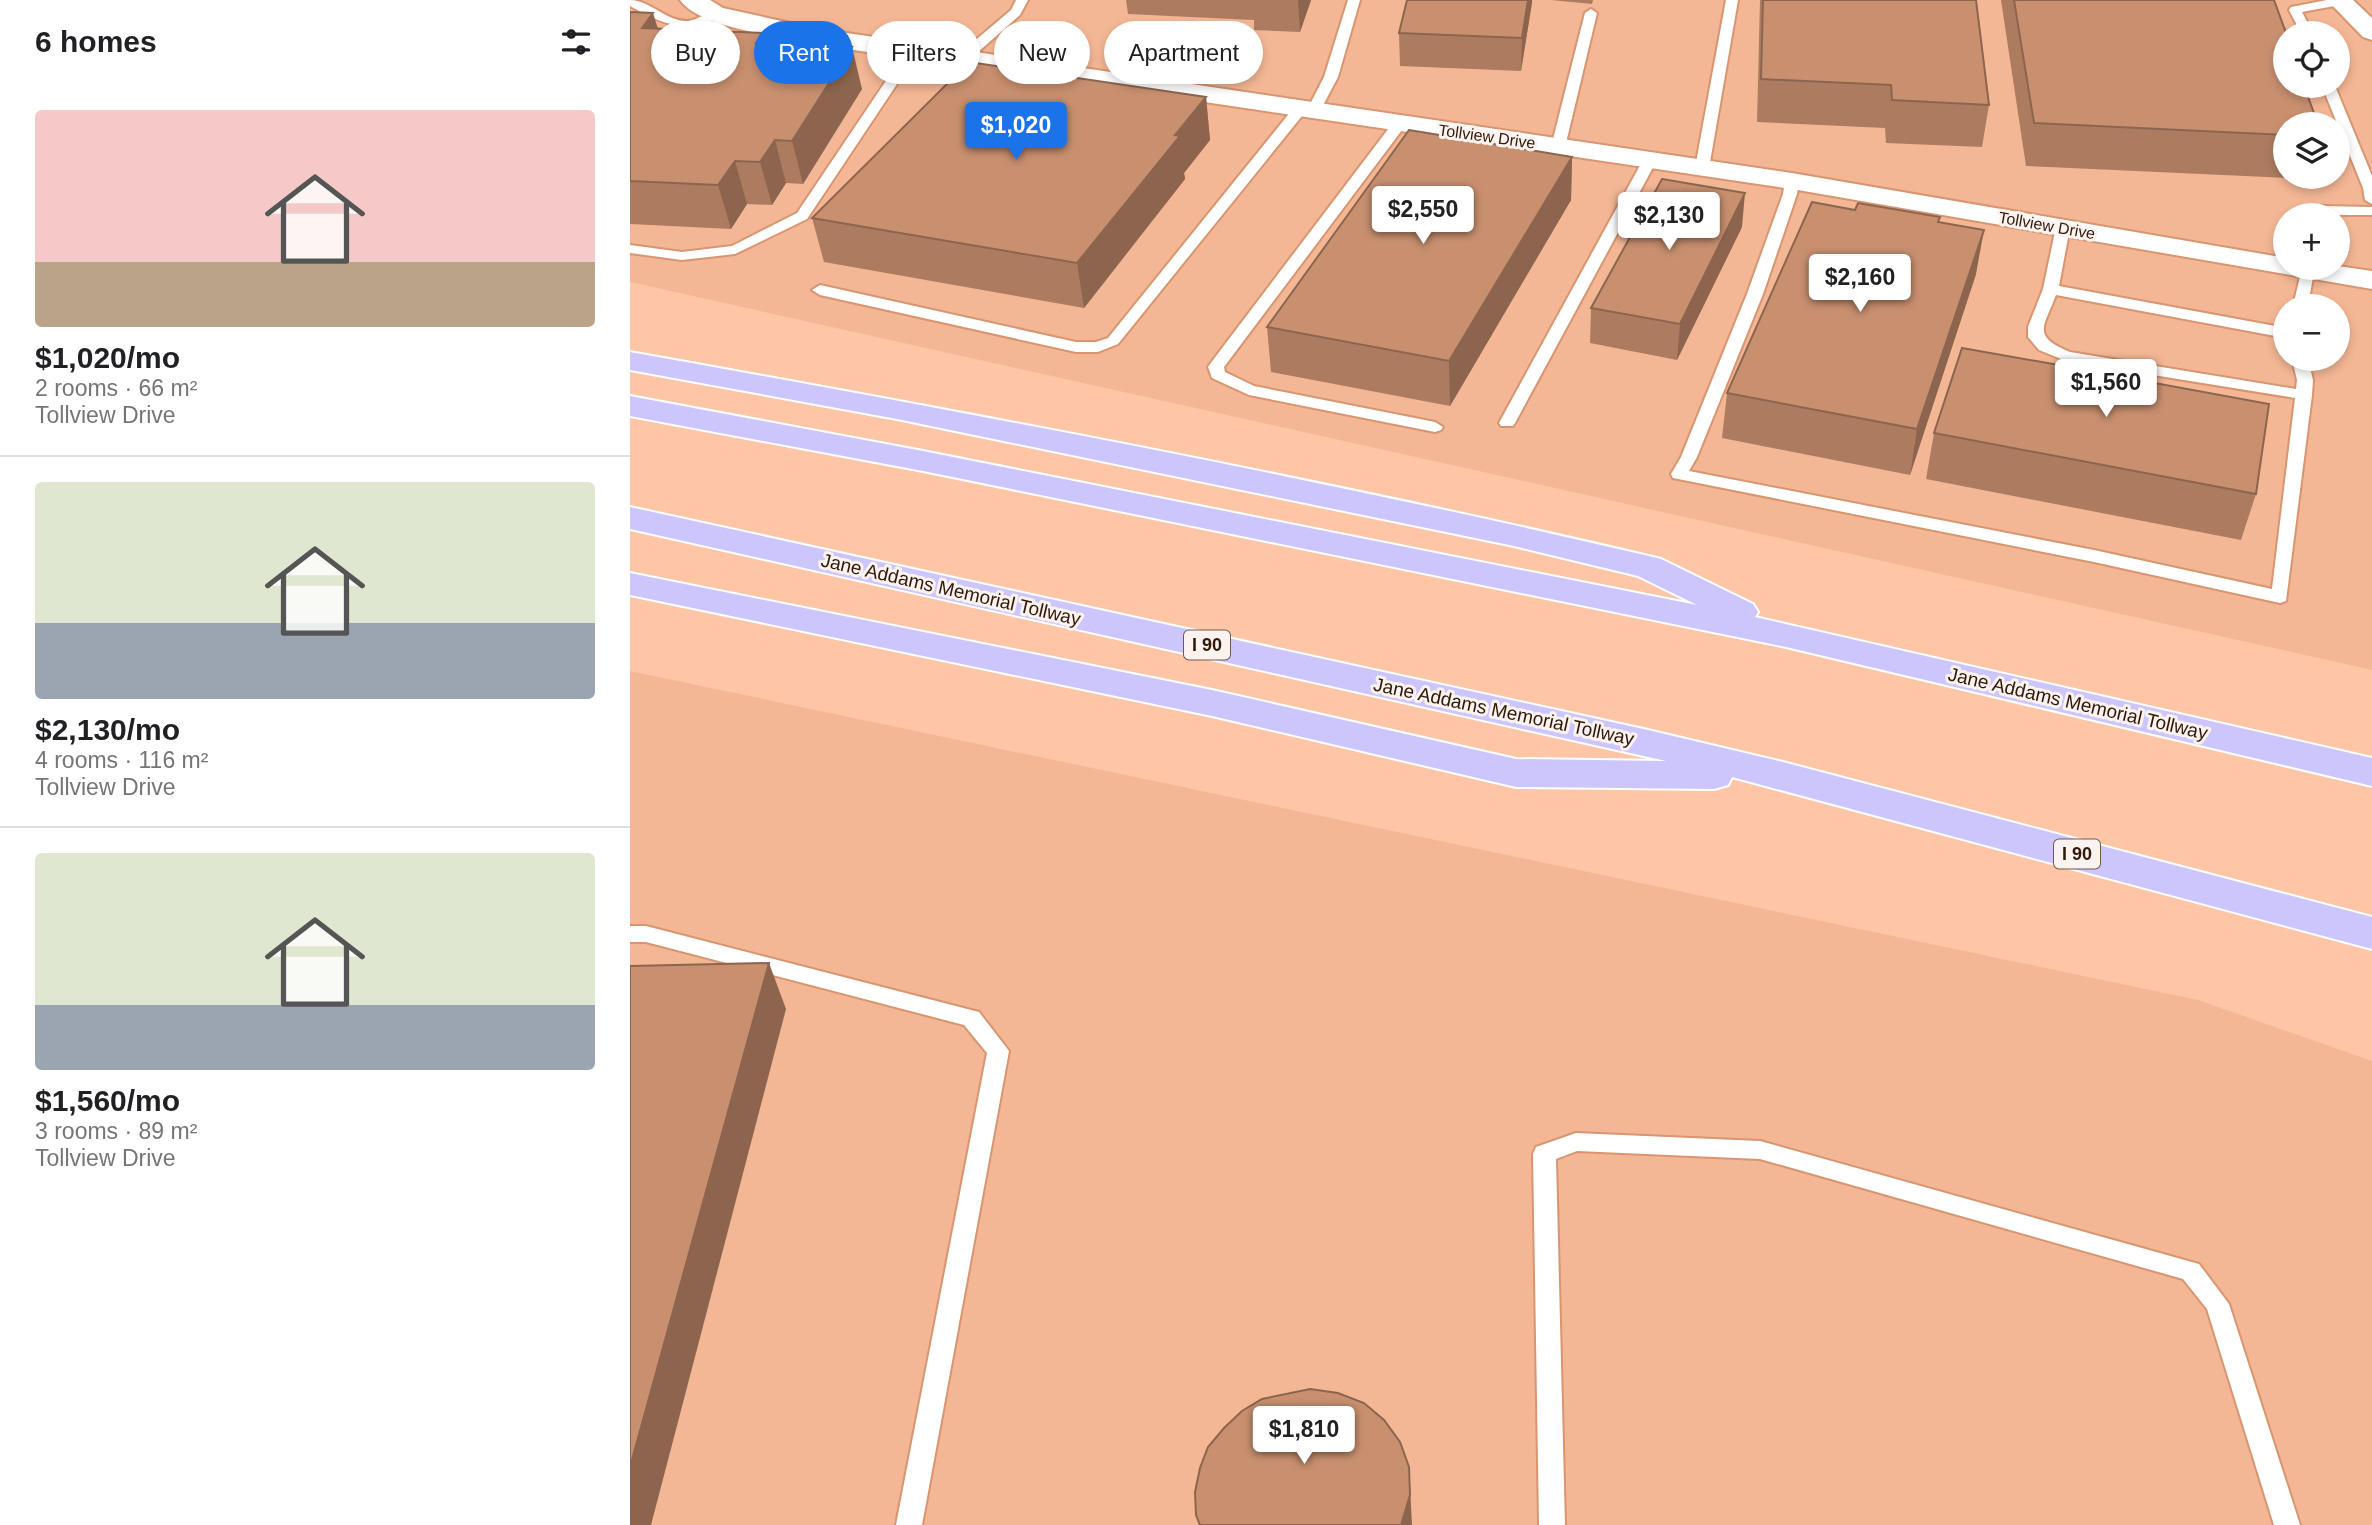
<!DOCTYPE html>
<html lang="en">
<head>
<meta charset="utf-8">
<style>
	body { margin:0; font-family:Helvetica,sans-serif; background:#f6f6f6; color:#202124; height:100vh; display:flex; flex-direction:column; font-size:26px; white-space:nowrap }
	* { box-sizing:border-box; margin:0 }
	p { font-size:23px; color:#757577 }
	.icon { flex:none; width:38px; height:38px; fill:none; stroke:currentColor; stroke-width:2; stroke-linecap:round; stroke-linejoin:round }
	.map { position:relative; flex:1; overflow:hidden }
	.details { display:flex; flex-direction:column; background:#fff; width:630px }
	.details>* { flex:none }
	.hud { position:absolute; left:21px; top:21px; width:665px; height:63px; display:flex; gap:14px }
	.controls { position:absolute; left:1643px; top:21px; display:grid; gap:14px }
	.controls a { display:grid; place-items:center; width:77px; height:77px; border-radius:50%; background:#fff; box-shadow:0 4px 10px #0003; font-size:35px }
	.price { position:absolute; translate:-50% -60px; padding:0 16px; border-radius:7px; background:#fff; color:#222; font-size:23px; line-height:46px; filter:drop-shadow(0 2px 4px #0008) }
	.price::after { content:''; position:absolute; left:50%; top:42px; width:21px; height:16px; margin-left:-10px; background:inherit; clip-path:polygon(0 0,100% 0,50% 100%) }
	.price.on { background:#1a73e8; color:#fff }
	ul { padding:0; list-style:none }
	li { display:grid; align-content:center; gap:14px; height:371px; padding:0 35px }
	li+li { border-top:2px solid #e0e0e0 }
	li span { display:grid; place-items:center; height:217px; border-radius:7px; color:#555 }
	li>.icon { margin-inline-start:auto }
	span .icon { width:126px; height:126px; fill:#fffc; stroke-width:1 }
	li b { font-size:30px }
	h2 { display:flex; justify-content:space-between; align-items:center; height:84px; padding:0 35px; font-size:30px }
	.chip { padding:0 24px; border-radius:32px; background:#fff; box-shadow:0 4px 10px #0003; font-size:24px; line-height:63px }
	.chip.on { background:#1a73e8; color:#fff }
	main { display:flex; flex:1; min-height:0 }
	.map>svg:first-child { display:block }
</style>
</head>
<body>
<main>
<section class="details">
<h2>6 homes<svg class="icon" aria-label="filters" viewBox="0 0 24 24"><path d="M4 7h16M4 17h16"/><circle cx="9" cy="7" r="2"/><circle cx="15" cy="17" r="2"/></svg></h2>
<ul>
<li><span style="background:linear-gradient(#f6c9c9 70%,#b9a48a 0)"><svg class="icon" aria-label="home" viewBox="0 0 24 24"><path d="M3 11l9-7 9 7M6 9v11h12V9"/></svg></span><div><b>$1,020/mo</b><p>2 rooms · 66 m²</p><p>Tollview Drive</p></div></li>
<li><span style="background:linear-gradient(#dfe7d0 65%,#9aa5b1 0)"><svg class="icon" aria-label="home" viewBox="0 0 24 24"><path d="M3 11l9-7 9 7M6 9v11h12V9"/></svg></span><div><b>$2,130/mo</b><p>4 rooms · 116 m²</p><p>Tollview Drive</p></div></li>
<li><span style="background:linear-gradient(#dfe7d0 70%,#9aa5b1 0)"><svg class="icon" aria-label="home" viewBox="0 0 24 24"><path d="M3 11l9-7 9 7M6 9v11h12V9"/></svg></span><div><b>$1,560/mo</b><p>3 rooms · 89 m²</p><p>Tollview Drive</p></div></li>
</ul>
</section>
<div class="map">
<svg width="1742" height="1525" viewBox="0 0 1742 1525">
	<rect width="100%" height="100%" fill="#fec6a6"/>
	<!-- built -->
	<g fill="#f4b795" fill-rule="evenodd">
		<path d="M0,0h1742v670l-1742,-388zM1656,33h52v53h-52zM1656,124h52v53h-52zM1656,215h52v53h-52zM1656,306h52v53h-52z"/>
		<polygon points="0,671 1568,1000 1742,1061 1742,1525 0,1525"/>
	</g>
	<g fill="none" stroke-linecap="round" stroke-linejoin="round">
		<!-- lane casing -->
		<g stroke="#d8956f" stroke-width="4">
			<g id="lane">
				<path d="M0,0c20,0 37,22 58,21 9,-1 19,-8 27,-11l6,4c-27,25 -63,8 -91,-8z"/>
				<polygon points="386,0 398,0 390,15 338,61 328,61 328,55 381,10"/>
				<polygon points="718,0 730,0 708,77 689,113 679,113 677,110 694,77"/>
				<polygon points="1096,0 1108,0 1079,168 1072,172 1065,168"/>
				<polygon points="1697,0 1717,1 1715,4 1672,12 1683,33 1671,33 1659,10 1661,7"/>
				<polygon points="961,9 967,13 935,147 928,151 923,150 921,147 955,13"/>
				<polygon points="283,47 289,51 177,219 105,254 52,260 0,253 0,245 52,252 102,246 167,213 278,48"/>
				<polygon points="1692,86 1705,86 1742,176 1742,204 1735,200 1733,188"/>
				<polygon points="671,104 678,108 676,111 488,344 468,352 446,352 190,295 182,290 190,285 446,342 466,342 478,338 666,105"/>
				<polygon points="770,119 777,123 775,126 594,367 595,372 624,386 805,422 813,427 811,430 805,432 619,395 582,378 578,367 580,364 765,120"/>
				<polygon points="1020,156 1027,160 885,423 883,426 871,426 869,423 1013,160"/>
				<path d="M1162,177l7,4 -2,13 -34,100 -66,163 -8,14 405,79 178,39 23,-191 -229,-37 -27,-11 -11,-13v-10l15,-38 13,-62 7,-4 7,4 -11,59 227,42v10l-230,-43c-12,32 -25,41 14,57l226,37 1,-9 -5,-21h16l5,21 -1,15 -26,206 -6,2 -186,-41 -421,-84 -2,-4 10,-17 66,-163 36,-100 2,-13z"/>
				<polygon points="1690,206 1742,207 1742,215 1684,215 1683,210"/>
				<polygon points="1672,268 1682,268 1684,271 1678,306 1663,306"/>
				<polygon points="0,926 16,926 349,1012 379,1051 292,1525 266,1525 357,1053 334,1025 16,942 0,942"/>
				<polygon points="946,1133 1130,1141 1569,1264 1599,1304 1670,1525 1644,1525 1577,1309 1553,1279 1130,1159 947,1151 926,1159 935,1525 909,1525 903,1154 906,1147"/>
			</g>
		</g>
		<!-- street casing -->
		<g stroke="#d8956f" stroke-width="4">
			<g id="street">
				<path d="M50,0h30l13,8 90,20 979,145 494,85v10l52,-2 34,5v18l-580,-100 -979,-145c-33,-8 -114,-16 -133,-44z"/>
				<polygon points="1697,0 1723,0 1742,18 1742,40 1733,37"/>
			</g>
		</g>
		<!-- highway casing -->
		<g stroke="#fff" stroke-width="4">
			<g id="highway">
				<path d="M0,352c341,61 682,125 1019,204l12,3 92,45 5,8 -3,5 617,141v28l-586,-139 -863,-176 -293,-55v-20l293,55 774,154 -59,-29 -124,-30 -617,-127 -267,-49z"/>
				<polygon points="0,507 1018,730 1153,762 1742,917 1742,949 1102,777 1098,785 1084,789 886,787 582,716 0,595 0,573 582,690 886,759 1036,761 0,529"/>
			</g>
		</g>
		<!-- lane -->
		<use href="#lane" fill="#fff" fill-rule="evenodd"/>
		<!-- street -->
		<use href="#street" fill="#fff" fill-rule="evenodd"/>
		<!-- highway -->
		<use href="#highway" fill="#cdc6fd" fill-rule="evenodd"/>
	</g>
	<!-- wall -->
	<g fill="#ad7c60">
		<polygon points="496,0 681,0 670,32 624,30 624,20 498,14"/>
		<polygon points="777,0 902,0 891,71 770,66 769,33"/>
		<polygon points="921,0 963,0 962,4"/>
		<polygon points="1130,0 1346,0 1359,105 1352,147 1256,143 1255,128 1127,122"/>
		<polygon points="1371,0 1644,0 1656,124 1656,177 1680,177 1679,179 1396,166"/>
		<polygon points="0,12 28,28 136,43 232,89 173,184 156,183 142,205 117,204 101,229 0,224"/>
		<polygon points="576,97 580,140 554,173 555,179 454,308 194,262 182,218"/>
		<polygon points="942,157 941,200 820,406 641,372 637,327"/>
		<polygon points="1309,223 1346,274 1280,475 1092,438 1097,393"/>
		<polygon points="1112,227 1047,360 960,343 961,308"/>
		<polygon points="1519,382 1626,494 1611,540 1296,479 1304,433"/>
	</g>
	<!-- shaded-wall -->
	<g fill="#8d654e">
		<polygon points="668,0 681,0 670,32"/>
		<polygon points="898,0 902,0 902,3 891,71 892,38"/>
		<polygon points="23,13 36,54 12,28"/>
		<polygon points="133,33 144,74 126,43"/>
		<polygon points="222,47 232,89 173,184 162,141"/>
		<polygon points="576,97 580,140 554,173 555,179 454,308 447,263 545,135"/>
		<polygon points="145,140 156,183 142,205 130,162"/>
		<polygon points="942,157 941,200 820,406 819,361"/>
		<polygon points="105,161 117,204 101,229 88,185"/>
		<polygon points="1115,193 1112,227 1047,360 1050,324"/>
		<polygon points="1354,230 1346,274 1280,475 1287,429"/>
		<polygon points="139,963 156,1009 21,1525 0,1525 0,1467"/>
		<polygon points="779,1467 782,1525 771,1525"/>
	</g>
	<!-- building -->
	<g fill="#c99070" stroke="#8d654e" stroke-width="2">
		<polygon points="777,0 898,0 892,38 769,33"/>
		<polygon points="1133,0 1346,0 1359,105 1262,100 1261,85 1131,79"/>
		<polygon points="1384,0 1644,0 1656,33 1656,86 1674,86 1688,124 1656,124 1656,135 1404,123"/>
		<polygon points="0,12 23,13 12,28 133,33 126,43 222,47 162,141 145,140 130,162 105,161 88,185 0,181"/>
		<polygon points="339,62 576,97 545,135 550,136 447,263 182,218"/>
		<polygon points="779,130 942,157 819,361 637,327"/>
		<polygon points="1032,179 1115,193 1050,324 961,308"/>
		<polygon points="1182,202 1225,210 1228,203 1310,217 1308,222 1354,230 1287,429 1097,393"/>
		<polygon points="1332,348 1480,374 1483,364 1522,371 1519,382 1639,404 1626,494 1304,433"/>
		<polygon points="139,963 0,1467 0,966"/>
		<polygon points="680,1389 708,1393 734,1403 754,1420 770,1442 779,1467 780,1495 771,1525 570,1525 566,1515 565,1492 570,1468 578,1447 594,1428 612,1411 632,1399"/>
	</g>
	<g text-anchor="middle" stroke-width="6" stroke-linejoin="round" paint-order="stroke">
		<!-- far-street labels -->
		<g font-size="16" fill="#321809" stroke="#fbf3ef">
			<text transform="translate(857 136) rotate(8)" y="6">Tollview Drive</text>
			<text transform="translate(1417 225) rotate(10)" y="6">Tollview Drive</text>
		</g>
		<!-- shield labels -->
		<g fill="#fbf3ef" stroke="#6e5a4e" stroke-width="2">
			<rect x="554" y="630.5" width="46" height="29" rx="5"/>
			<rect x="1424" y="839.5" width="46" height="29" rx="5"/>
		</g>
		<g font-size="18" font-weight="bold" fill="#321809">
			<text x="577" y="651">I 90</text>
			<text x="1447" y="860">I 90</text>
		</g>
		<!-- street labels -->
		<g font-size="19" fill="#321809" stroke="#fbf3ef">
			<text transform="translate(321 589) rotate(13)" y="7">Jane Addams Memorial Tollway</text>
			<text transform="translate(1448 703) rotate(13)" y="7">Jane Addams Memorial Tollway</text>
			<text transform="translate(874 711) rotate(12)" y="7">Jane Addams Memorial Tollway</text>
		</g>
	</g>
</svg>
<div class="controls">
<a><svg class="icon" aria-label="locate" viewBox="0 0 24 24"><circle cx="12" cy="12" r="6"/><path d="M12 2v4M12 18v4M2 12h4M18 12h4"/></svg></a>
<a><svg class="icon" aria-label="layers" viewBox="0 0 24 24"><path d="M12 4l9 5-9 5-9-5zM3 14l9 5 9-5"/></svg></a>
<a>+</a>
<a>−</a>
</div>
<b class="price on" style="left:386px;top:162px">$1,020</b>
<b class="price" style="left:793px;top:246px">$2,550</b>
<b class="price" style="left:1039px;top:252px">$2,130</b>
<b class="price" style="left:1230px;top:314px">$2,160</b>
<b class="price" style="left:1476px;top:419px">$1,560</b>
<b class="price" style="left:674px;top:1466px">$1,810</b>
<div class="hud">
<a class="chip">Buy</a>
<a class="chip on">Rent</a>
<a class="chip">Filters</a>
<a class="chip">New</a>
<a class="chip">Apartment</a>
</div>
</div>
</main>
</body>
</html>
